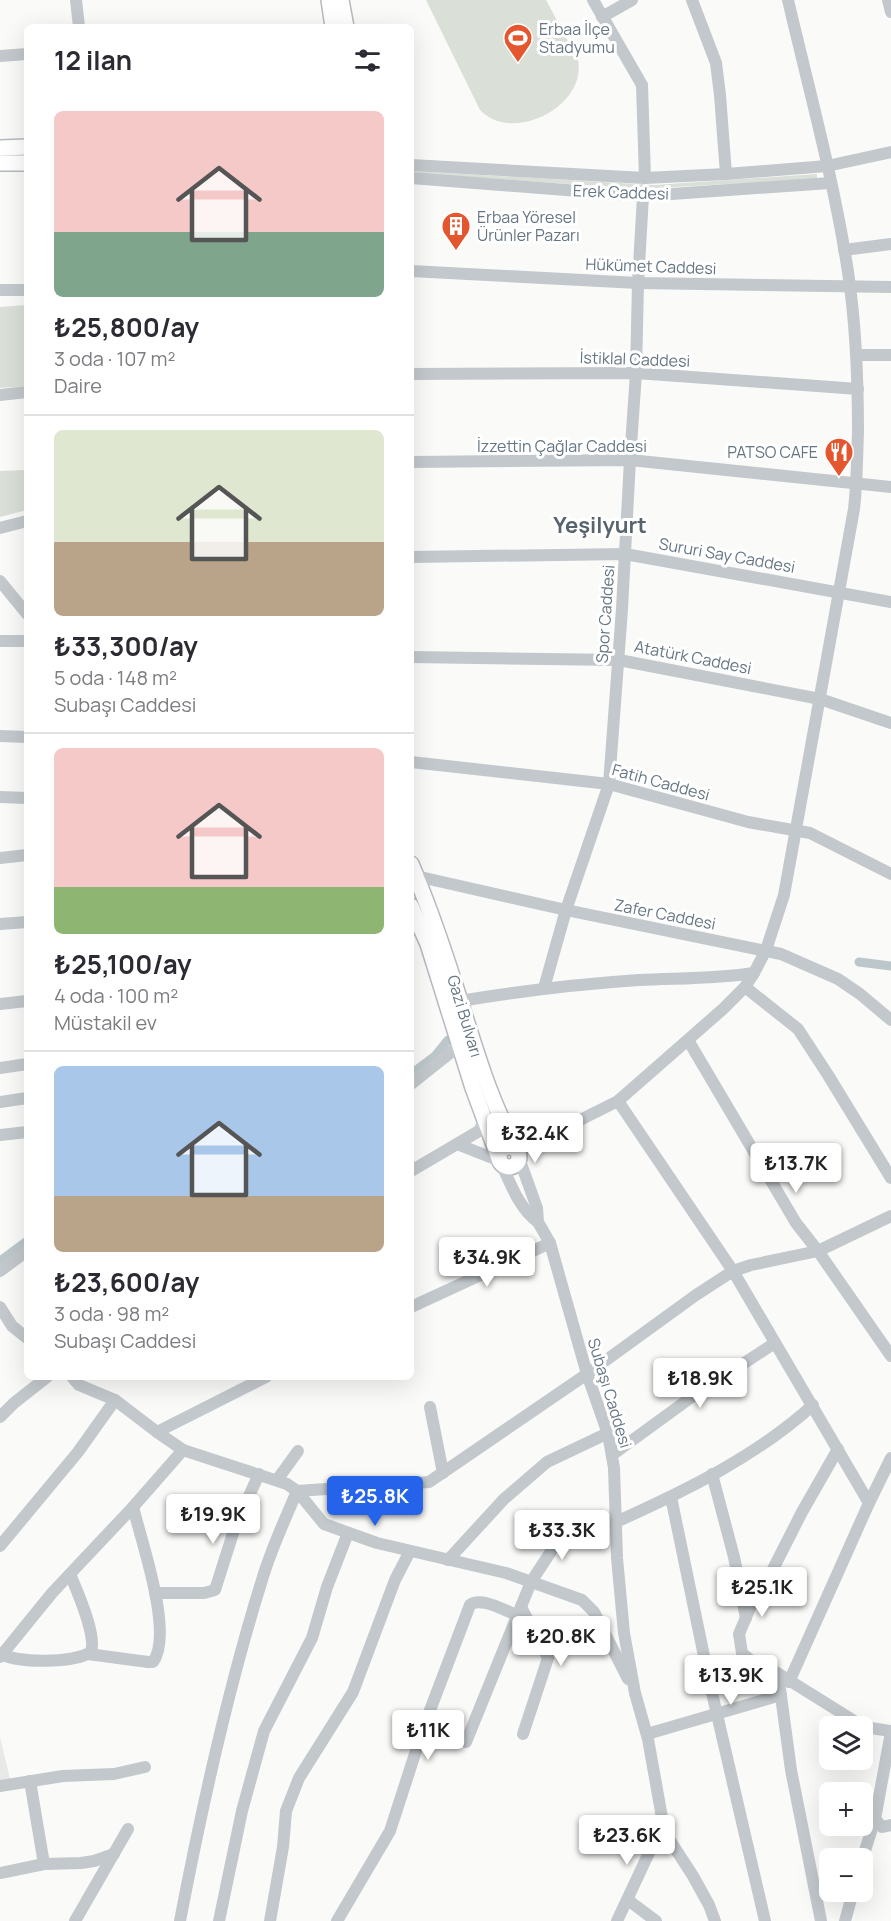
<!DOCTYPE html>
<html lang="tr">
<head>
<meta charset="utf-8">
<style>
	body { margin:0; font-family:Manrope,sans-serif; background:#f2f2f3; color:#2b2b33; height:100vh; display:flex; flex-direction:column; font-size:22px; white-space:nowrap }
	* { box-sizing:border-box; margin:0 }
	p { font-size:20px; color:#7c7c81 }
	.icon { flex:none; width:33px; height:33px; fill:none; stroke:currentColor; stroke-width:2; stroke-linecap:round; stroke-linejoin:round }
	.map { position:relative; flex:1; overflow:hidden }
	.details { position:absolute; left:24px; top:24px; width:390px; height:1356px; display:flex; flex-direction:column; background:#fff; border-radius:9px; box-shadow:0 6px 24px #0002 }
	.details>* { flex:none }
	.fabs { position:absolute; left:819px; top:1716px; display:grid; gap:12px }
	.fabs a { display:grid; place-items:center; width:54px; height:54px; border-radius:9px; background:#fff; box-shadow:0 6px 24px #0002; font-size:30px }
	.price { position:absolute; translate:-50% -51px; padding:0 14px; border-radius:6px; background:#fff; color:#222; font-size:20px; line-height:39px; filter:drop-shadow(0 2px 3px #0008) }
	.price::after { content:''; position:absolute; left:50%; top:36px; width:18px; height:14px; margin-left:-9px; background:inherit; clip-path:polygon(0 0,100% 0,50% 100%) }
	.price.on { background:#2563eb; color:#fff }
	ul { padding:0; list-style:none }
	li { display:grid; align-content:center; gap:12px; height:318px; padding:0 30px }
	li+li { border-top:2px solid #e1e1e2 }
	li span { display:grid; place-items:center; height:186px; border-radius:9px; color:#555 }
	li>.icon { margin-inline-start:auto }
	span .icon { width:108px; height:108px; fill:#fffc; stroke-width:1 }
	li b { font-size:26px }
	h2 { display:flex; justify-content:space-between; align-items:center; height:72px; padding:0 30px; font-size:26px }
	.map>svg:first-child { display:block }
</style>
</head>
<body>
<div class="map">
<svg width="891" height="1921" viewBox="0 0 891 1921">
	<rect width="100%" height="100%" fill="#fafaf8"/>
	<!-- built -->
	<polygon fill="#e8e9e9" points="0,1737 10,1779 0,1781"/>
	<!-- green -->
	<g fill="#dadfd7">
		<path d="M426,0h120l32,60c9,47 -66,84 -98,50z"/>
		<polygon points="411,171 655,185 817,174 817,179 640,189 411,173"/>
		<polygon points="27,305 27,386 0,388 0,307"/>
		<polygon points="27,470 27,510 0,517 0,471"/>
	</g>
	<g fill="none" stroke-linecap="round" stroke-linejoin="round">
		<!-- canal -->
		<g stroke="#bbc7cb" stroke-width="9">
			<polyline points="859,962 891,966"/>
			<polyline points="411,1074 435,1056 448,1040"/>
			<polyline points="0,1261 27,1241"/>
		</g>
		<!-- major casing -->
		<g stroke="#b5babe" stroke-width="18">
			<g id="major">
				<polyline points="329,0 333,27"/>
				<polyline points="341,0 346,27"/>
				<polyline points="0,148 27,147"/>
				<polyline points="0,163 27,163"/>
				<polyline points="411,864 416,876"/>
				<path d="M417,879c17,40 30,81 43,122 17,53 30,101 58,150"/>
				<polyline points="411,906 428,944 473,1088 500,1161"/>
				<circle cx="509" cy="1157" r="10"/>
			</g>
		</g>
		<!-- minor -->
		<g stroke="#c3c8cc" stroke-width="12">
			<polyline points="76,0 79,27"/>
			<polyline points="593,0 642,85 645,178"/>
			<polyline points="692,0 716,63 720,95 726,174"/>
			<polyline points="888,0 891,12"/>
			<polyline points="602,17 632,0"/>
			<polyline points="0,56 27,54"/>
			<polyline points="411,165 645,178 726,174 827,166 891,152"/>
			<polyline points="411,178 643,196 830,183"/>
			<polyline points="844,250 891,244"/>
			<polyline points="411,271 638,283 891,287"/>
			<polyline points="0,290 27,290"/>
			<polyline points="857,355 891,355"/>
			<polyline points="411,374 636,373 858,389"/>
			<polyline points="0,395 27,392"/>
			<polyline points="411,462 630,460 891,487"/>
			<polyline points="0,528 27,521"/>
			<polyline points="411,557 625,554 891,602"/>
			<polyline points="0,581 27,614"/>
			<polyline points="0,641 27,641"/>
			<polyline points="411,657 619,660 820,699 891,723"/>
			<polyline points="0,736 27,737"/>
			<polyline points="411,762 609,784 748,822 810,833 891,874"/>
			<polyline points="0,797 27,798"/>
			<polyline points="0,858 27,855"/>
			<polyline points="416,876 566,910 781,954 838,979 860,994 891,1020"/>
			<polyline points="0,924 27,922"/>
			<polyline points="745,987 798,1029 828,1075 891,1178"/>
			<polyline points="544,988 566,910 609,784 622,609 630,460 636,373 638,283 643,196"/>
			<path d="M460,1001c60,-10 119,-17 179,-21 39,-2 76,-1 115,-7"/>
			<polyline points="0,1004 27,1001"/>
			<polyline points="688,1040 796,1223 818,1251 891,1356"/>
			<polyline points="0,1068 27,1064"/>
			<polyline points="411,1084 460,1045"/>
			<polyline points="618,1101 733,1271 869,1503"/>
			<polyline points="0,1102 27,1098"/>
			<polyline points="0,1135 27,1132"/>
			<path d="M457,1144l43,17c10,21 19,48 38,61"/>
			<path d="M518,1151l100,-50 105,-92 22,-22 9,-14 12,-23 18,-55 70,-386c3,-26 3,-51 4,-77 0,-54 -2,-107 -10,-160 -14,-92 -39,-182 -60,-272"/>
			<polyline points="519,1158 537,1208 538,1222 550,1243 587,1374 608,1434 614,1468 617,1558 624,1633 635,1693 648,1739 663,1823 669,1839 693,1876 709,1905 715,1921"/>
			<polyline points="411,1171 479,1131 485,1120"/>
			<polyline points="0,1271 27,1251"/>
			<polyline points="0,1307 12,1326 27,1338"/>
			<polyline points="411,1307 550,1243"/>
			<polyline points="72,1377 79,1385 115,1400 157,1432 183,1450 287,1484 297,1491 324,1524 377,1543 506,1573 582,1600 594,1612 628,1679"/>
			<polyline points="430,1407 443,1473"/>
			<polyline points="0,1417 14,1403 47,1377"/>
			<polyline points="157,1432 266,1377"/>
			<polyline points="838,1449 802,1512 767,1581 752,1603 739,1634 742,1653 754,1663 771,1669 864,1727 891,1731"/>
			<polyline points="612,1455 693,1396 775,1343"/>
			<polyline points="712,1474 734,1557 746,1618"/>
			<polyline points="277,1480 298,1451"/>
			<polyline points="671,1497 709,1680 765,1921"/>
			<path d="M616,1522c69,-31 141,-66 197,-117"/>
			<polyline points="0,1546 78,1452 115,1400"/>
			<polyline points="448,1560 504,1499 547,1462 608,1433"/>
			<polyline points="155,1593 204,1593 215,1590 235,1527 259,1474"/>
			<polyline points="521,1607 548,1658 523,1734"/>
			<path d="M0,1653c16,11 75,10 91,-1 6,-17 -14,-61 -21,-78"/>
			<path d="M88,1654l60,8h5c21,-28 -12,-122 -20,-155"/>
			<polyline points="0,1657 52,1593 133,1507 183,1450"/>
			<polyline points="778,1674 791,1770 821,1921"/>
			<polyline points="789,1682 869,1503 891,1458"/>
			<polyline points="647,1734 781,1695"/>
			<polyline points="466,1742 531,1582 569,1524"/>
			<polyline points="30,1781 44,1864"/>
			<polyline points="0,1786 63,1776 114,1774 145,1767"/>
			<polyline points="875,1819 882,1827 891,1825"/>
			<polyline points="862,1860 875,1819 891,1732"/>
			<polyline points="0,1873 44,1864 81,1863 94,1861 114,1854"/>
			<polyline points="628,1900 656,1921"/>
			<polyline points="75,1921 128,1829"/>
			<path d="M180,1921c22,-115 47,-229 82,-341 9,-31 23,-60 35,-89l132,-9 158,-108 109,-79 37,-24 18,-6 67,-14 73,-35"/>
			<polyline points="219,1921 242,1811 264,1731 312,1638 327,1587 348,1533"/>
			<polyline points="270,1921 283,1847 286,1811 299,1778 353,1692 395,1580 410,1551"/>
			<path d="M337,1921l53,-90 34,-105 46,-121c11,-9 35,6 47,10"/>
			<polyline points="617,1921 663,1823"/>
			<polyline points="845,1921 853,1892"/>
		</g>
		<!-- major -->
		<use href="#major" stroke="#fff" stroke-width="15"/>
	</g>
	<!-- icons -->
	<defs>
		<g id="stadium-pin" transform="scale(1.5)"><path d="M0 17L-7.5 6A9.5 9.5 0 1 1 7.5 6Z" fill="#e4572e" stroke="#fff"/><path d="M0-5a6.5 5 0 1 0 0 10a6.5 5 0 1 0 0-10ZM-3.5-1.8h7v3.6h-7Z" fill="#fff"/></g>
		<g id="building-pin" transform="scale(1.5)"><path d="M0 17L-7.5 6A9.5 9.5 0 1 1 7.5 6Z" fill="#e4572e" stroke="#fff"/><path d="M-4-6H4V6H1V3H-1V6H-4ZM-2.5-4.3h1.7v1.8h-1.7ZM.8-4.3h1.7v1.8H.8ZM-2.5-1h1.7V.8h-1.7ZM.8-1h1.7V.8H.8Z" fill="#fff"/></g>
		<g id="restaurant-pin" transform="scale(1.5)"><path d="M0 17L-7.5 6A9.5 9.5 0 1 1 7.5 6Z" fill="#e4572e" stroke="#fff"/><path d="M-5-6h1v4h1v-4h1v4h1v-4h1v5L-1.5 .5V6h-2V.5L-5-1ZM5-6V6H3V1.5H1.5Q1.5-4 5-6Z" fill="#fff"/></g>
	</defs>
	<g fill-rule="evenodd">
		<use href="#stadium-pin" x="518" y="38"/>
		<use href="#building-pin" x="456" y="226"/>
		<use href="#restaurant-pin" x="839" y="452"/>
	</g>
	<g text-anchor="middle" stroke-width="6" stroke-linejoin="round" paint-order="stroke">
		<!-- poi labels -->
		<g font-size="16" fill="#657683" stroke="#fff" text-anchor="start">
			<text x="539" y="35">Erbaa İlçe<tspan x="539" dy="18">Stadyumu</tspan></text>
			<text x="477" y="223">Erbaa Yöresel<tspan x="477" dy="18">Ürünler Pazarı</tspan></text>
			<text x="818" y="458" text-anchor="end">PATSO CAFE</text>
		</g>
		<!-- street labels -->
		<g font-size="16" fill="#657683" stroke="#fff">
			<text transform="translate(621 192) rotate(2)" y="6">Erek Caddesi</text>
			<text transform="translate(651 266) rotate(2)" y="6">Hükümet Caddesi</text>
			<text transform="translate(635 359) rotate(2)" y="6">İstiklal Caddesi</text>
			<text x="562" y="452">İzzettin Çağlar Caddesi</text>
			<text transform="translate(727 555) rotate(10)" y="6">Sururi Say Caddesi</text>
			<text transform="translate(605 614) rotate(-86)" y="6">Spor Caddesi</text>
			<text transform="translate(693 657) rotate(11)" y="6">Atatürk Caddesi</text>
			<text transform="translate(661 782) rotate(15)" y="6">Fatih Caddesi</text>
			<text transform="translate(665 914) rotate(11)" y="6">Zafer Caddesi</text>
			<text transform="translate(465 1016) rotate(73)" y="6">Gazi Bulvarı</text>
			<text transform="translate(610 1393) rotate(73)" y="6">Subaşı Caddesi</text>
		</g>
		<!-- district labels -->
		<g font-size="22" font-weight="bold" fill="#57646e" stroke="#fff">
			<text x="600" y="533">Yeşilyurt</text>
		</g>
	</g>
</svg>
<div class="fabs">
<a><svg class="icon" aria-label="layers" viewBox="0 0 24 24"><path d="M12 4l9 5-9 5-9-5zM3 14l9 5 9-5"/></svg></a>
<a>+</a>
<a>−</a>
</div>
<b class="price" style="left:535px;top:1164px">₺32.4K</b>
<b class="price" style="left:796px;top:1194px">₺13.7K</b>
<b class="price" style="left:487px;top:1288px">₺34.9K</b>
<b class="price" style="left:700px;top:1409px">₺18.9K</b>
<b class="price on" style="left:375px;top:1527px">₺25.8K</b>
<b class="price" style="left:213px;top:1545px">₺19.9K</b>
<b class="price" style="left:562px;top:1561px">₺33.3K</b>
<b class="price" style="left:762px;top:1618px">₺25.1K</b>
<b class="price" style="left:561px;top:1667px">₺20.8K</b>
<b class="price" style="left:731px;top:1706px">₺13.9K</b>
<b class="price" style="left:428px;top:1761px">₺11K</b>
<b class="price" style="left:627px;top:1866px">₺23.6K</b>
<section class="details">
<h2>12 ilan<svg class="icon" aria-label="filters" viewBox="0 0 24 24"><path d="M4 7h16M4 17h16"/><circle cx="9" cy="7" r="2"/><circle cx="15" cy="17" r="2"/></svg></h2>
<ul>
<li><span style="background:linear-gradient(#f6c9c9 65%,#7fa58c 0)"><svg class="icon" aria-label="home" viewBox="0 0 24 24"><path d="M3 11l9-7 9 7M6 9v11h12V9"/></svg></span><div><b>₺25,800/ay</b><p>3 oda · 107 m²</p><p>Daire</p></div></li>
<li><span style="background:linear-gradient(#dfe7d0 60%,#b9a48a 0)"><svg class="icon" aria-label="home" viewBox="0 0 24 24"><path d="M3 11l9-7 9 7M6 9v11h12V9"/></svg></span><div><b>₺33,300/ay</b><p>5 oda · 148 m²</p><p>Subaşı Caddesi</p></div></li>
<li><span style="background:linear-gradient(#f6c9c9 75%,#8fb573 0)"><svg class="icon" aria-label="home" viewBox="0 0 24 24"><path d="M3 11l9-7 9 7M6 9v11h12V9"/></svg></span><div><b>₺25,100/ay</b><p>4 oda · 100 m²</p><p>Müstakil ev</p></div></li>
<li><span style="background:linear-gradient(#a9c7e8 70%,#b9a48a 0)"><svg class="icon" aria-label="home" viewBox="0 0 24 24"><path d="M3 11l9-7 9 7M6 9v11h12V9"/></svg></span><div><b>₺23,600/ay</b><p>3 oda · 98 m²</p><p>Subaşı Caddesi</p></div></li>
</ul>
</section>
</div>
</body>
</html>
